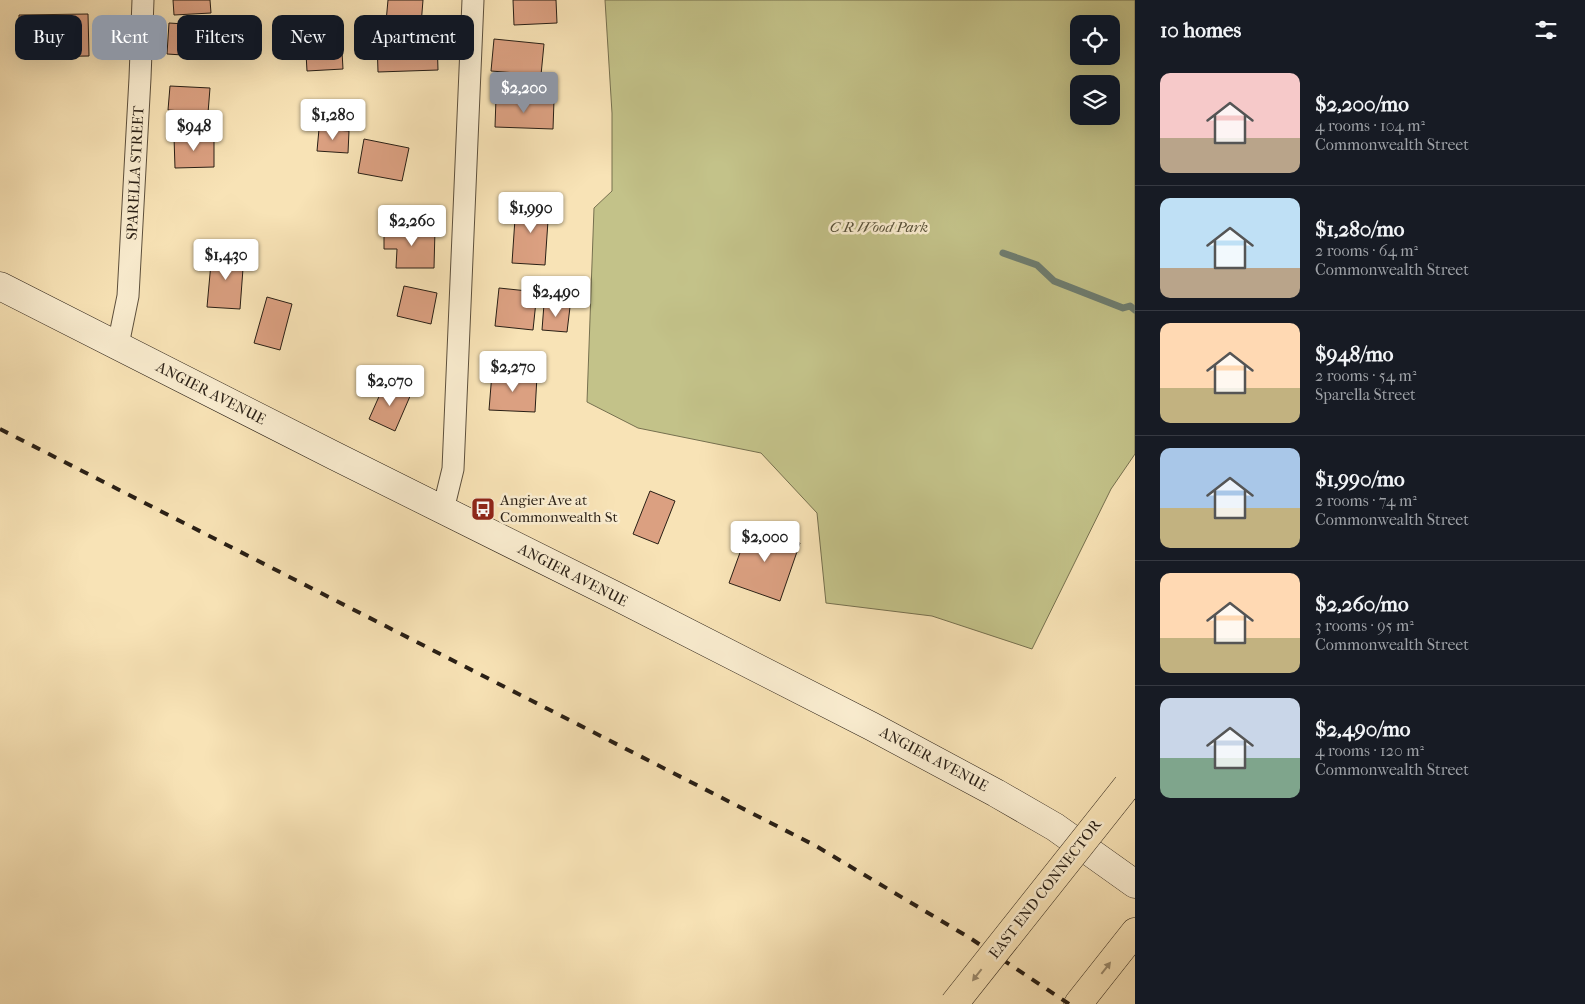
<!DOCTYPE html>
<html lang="en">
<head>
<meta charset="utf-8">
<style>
	body { margin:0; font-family:"IM FELL French Canon",serif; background:#242831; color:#f1f3f6; height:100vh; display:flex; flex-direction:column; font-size:19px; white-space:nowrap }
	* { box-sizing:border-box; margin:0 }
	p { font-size:16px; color:#9ea1a6 }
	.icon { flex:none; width:28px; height:28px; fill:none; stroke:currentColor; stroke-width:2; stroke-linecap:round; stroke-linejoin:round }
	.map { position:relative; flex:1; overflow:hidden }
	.details { display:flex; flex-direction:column; background:#171b24; width:450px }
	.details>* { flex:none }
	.top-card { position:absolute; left:15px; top:15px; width:475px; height:45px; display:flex; gap:10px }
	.fabs { position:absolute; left:1070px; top:15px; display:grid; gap:10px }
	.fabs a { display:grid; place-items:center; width:50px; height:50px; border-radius:10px; background:#171b24; box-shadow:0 5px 20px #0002; font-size:25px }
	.price { position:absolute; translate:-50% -42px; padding:0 11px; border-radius:5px; background:#fff; color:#222; font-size:16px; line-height:32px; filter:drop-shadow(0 1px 2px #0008) }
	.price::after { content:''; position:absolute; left:50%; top:30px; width:15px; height:11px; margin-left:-8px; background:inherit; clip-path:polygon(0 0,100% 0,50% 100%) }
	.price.on { background:#8c9099; color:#fff }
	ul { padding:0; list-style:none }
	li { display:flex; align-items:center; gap:15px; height:125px; padding:0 25px }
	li+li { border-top:1px solid #363941 }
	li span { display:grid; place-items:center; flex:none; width:140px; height:100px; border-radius:10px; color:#555 }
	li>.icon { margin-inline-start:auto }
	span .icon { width:60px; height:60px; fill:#fffc; stroke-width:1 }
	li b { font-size:21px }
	h2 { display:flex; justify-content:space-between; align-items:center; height:60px; padding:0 25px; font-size:21px }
	.tag { padding:0 18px; border-radius:10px; background:#171b24; box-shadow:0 5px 20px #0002; font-size:18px; line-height:45px }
	.tag.on { background:#8c9099; color:#fff }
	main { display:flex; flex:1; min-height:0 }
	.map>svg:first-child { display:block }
</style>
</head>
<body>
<main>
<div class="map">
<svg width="1135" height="1004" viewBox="0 0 1135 1004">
	<rect width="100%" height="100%" fill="#f8e3b6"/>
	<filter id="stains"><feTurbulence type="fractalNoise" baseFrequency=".004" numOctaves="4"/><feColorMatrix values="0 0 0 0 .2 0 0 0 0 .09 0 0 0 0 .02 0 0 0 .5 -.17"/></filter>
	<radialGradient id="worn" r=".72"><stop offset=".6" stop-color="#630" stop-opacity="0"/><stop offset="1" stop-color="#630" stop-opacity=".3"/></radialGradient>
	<!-- green -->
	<path fill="#c3c289" stroke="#76704f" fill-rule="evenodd" d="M605,0h530v454l-24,35 -79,160 -100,-33 -106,-13 -9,-90 -56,-60 -123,-25 -51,-26 7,-194 18,-17v-78zM1079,24h32v32h-32zM1079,84h32v32h-32z"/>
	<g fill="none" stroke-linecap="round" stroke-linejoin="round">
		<!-- stream -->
		<polyline stroke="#6f7e71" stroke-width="7" points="1003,253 1037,265 1054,281 1123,308 1130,306 1135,310"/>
	</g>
	<!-- building -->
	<g fill="#dba081" stroke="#291f15">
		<polygon points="173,0 210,0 211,13 174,15"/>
		<polygon points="388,0 423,0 421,25 386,22"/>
		<polygon points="513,0 556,0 557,23 514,25"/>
		<polygon points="88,14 89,56 19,57 19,15"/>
		<polygon points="169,23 217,26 215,57 167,54"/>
		<polygon points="341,34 343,69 307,71 305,36"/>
		<polygon points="437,38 438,70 378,72 377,40"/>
		<polygon points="494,39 544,44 541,75 491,71"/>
		<polygon points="170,86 210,88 208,113 168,110"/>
		<polygon points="496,98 554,100 553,129 495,127"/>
		<polygon points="319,129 349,131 348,153 317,151"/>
		<polygon points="174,137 214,137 214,167 175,168"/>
		<polygon points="364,139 409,148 402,181 358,173"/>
		<polygon points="516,204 549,206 545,265 512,263"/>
		<polygon points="384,228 435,229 434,268 396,268 397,249 384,249"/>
		<polygon points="212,252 244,255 240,309 207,307"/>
		<polygon points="404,286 437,293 431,324 397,316"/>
		<polygon points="499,288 537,292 533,330 495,326"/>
		<polygon points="267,297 292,304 280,350 254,343"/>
		<polygon points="544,304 570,307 567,332 542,330"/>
		<polygon points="492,373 537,376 535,412 489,410"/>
		<polygon points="385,383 411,394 395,431 369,419"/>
		<polygon points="650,491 675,501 658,544 633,534"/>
		<polygon points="750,525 800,543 780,601 729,583"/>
	</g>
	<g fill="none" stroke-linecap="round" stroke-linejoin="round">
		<!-- street casing -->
		<g stroke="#5d503d" stroke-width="23">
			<g id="street">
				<polyline points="118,345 128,296 140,78 143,0"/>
				<polyline points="443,510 453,469 473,0"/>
			</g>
		</g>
		<!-- secondary casing -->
		<g stroke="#291f15" stroke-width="29">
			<polyline id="secondary" points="0,286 335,456 614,595 871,726 996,793 1055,827 1135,884"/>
		</g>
		<!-- highway casing -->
		<g stroke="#291f15" stroke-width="29">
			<polyline id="highway" points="1078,1004 1135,932"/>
		</g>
		<!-- street -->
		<use href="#street" stroke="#faedd0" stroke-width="21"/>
		<!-- secondary -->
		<use href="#secondary" stroke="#faedd0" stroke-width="28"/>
		<!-- highway -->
		<use href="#highway" stroke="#f8e3b6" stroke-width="28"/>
		<!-- rail -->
		<polyline stroke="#291f15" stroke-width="4" stroke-dasharray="9 9" stroke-linecap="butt" points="0,429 816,846 970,938 1069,1004"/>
		<!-- highway-bridge casing -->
		<g stroke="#291f15" stroke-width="29" stroke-linecap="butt">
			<polyline id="highway-bridge" points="954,1004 1127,786"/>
		</g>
		<!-- highway-bridge -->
		<use href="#highway-bridge" stroke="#f8e3b6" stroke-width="28"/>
	</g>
	<!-- one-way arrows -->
	<defs><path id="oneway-solid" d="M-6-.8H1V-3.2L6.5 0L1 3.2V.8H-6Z" transform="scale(1.25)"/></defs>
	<g fill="#9b8b6e">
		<use href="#oneway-solid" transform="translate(1106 968) rotate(-52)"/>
		<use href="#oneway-solid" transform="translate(977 975) rotate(128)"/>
	</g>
	<!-- icons -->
	<defs>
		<g id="bus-square" transform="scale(1.25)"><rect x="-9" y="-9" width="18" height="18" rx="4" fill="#8f2418" stroke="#faedd0"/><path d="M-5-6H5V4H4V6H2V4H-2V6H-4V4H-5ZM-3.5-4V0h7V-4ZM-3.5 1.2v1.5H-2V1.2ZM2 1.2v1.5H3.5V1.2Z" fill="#fff"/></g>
	</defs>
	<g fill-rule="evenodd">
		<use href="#bus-square" x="483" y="509"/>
	</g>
	<g text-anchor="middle" stroke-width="5" stroke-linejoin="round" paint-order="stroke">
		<!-- street labels -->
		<g font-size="15" fill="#291f15" stroke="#faedd0">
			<text transform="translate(135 173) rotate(-87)" y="5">SPARELLA STREET</text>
			<text transform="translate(211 393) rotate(27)" y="5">ANGIER AVENUE</text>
			<text transform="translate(573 575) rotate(27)" y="5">ANGIER AVENUE</text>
			<text transform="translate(934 759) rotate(28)" y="5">ANGIER AVENUE</text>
			<text transform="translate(1045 889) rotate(-52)" y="5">EAST END CONNECTOR</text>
		</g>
		<!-- park labels -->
		<g font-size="15" font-style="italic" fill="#575038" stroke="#faedd0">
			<text x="879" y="232">C R Wood Park</text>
		</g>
		<!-- poi labels -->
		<g font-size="15" fill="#291f15" stroke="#faedd0" text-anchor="start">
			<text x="500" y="505">Angier Ave at<tspan x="500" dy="17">Commonwealth St</tspan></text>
		</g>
	</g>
	<rect width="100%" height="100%" filter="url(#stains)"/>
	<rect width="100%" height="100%" fill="url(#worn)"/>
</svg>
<div class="fabs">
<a><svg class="icon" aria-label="locate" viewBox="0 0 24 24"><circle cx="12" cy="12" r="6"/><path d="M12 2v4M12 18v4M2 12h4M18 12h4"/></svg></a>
<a><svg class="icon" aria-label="layers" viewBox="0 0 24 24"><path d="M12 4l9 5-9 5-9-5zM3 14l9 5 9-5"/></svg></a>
</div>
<b class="price on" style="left:524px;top:114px">$2,200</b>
<b class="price" style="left:333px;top:141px">$1,280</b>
<b class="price" style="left:194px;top:152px">$948</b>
<b class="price" style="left:531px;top:234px">$1,990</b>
<b class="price" style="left:412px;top:247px">$2,260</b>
<b class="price" style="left:226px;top:281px">$1,430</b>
<b class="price" style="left:556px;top:318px">$2,490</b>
<b class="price" style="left:513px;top:393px">$2,270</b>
<b class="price" style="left:390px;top:407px">$2,070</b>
<b class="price" style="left:765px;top:563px">$2,000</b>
<div class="top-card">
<a class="tag">Buy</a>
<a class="tag on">Rent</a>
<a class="tag">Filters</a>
<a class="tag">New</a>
<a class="tag">Apartment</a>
</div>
</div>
<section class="details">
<h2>10 homes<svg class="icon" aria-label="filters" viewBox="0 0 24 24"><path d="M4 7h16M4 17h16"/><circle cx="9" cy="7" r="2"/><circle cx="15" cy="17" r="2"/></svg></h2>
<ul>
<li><span style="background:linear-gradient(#f6c9c9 65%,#b9a48a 0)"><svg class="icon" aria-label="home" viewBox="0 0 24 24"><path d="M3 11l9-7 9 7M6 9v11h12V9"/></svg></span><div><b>$2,200/mo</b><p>4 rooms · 104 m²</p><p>Commonwealth Street</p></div></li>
<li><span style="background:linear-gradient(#bfe0f5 70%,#b9a48a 0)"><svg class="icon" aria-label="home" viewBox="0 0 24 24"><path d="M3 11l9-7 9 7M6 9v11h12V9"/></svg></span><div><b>$1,280/mo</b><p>2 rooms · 64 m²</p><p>Commonwealth Street</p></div></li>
<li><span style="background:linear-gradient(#ffd9b3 65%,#c2b280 0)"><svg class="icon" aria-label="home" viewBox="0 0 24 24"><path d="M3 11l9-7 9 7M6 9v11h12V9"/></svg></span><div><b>$948/mo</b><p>2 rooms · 54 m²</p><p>Sparella Street</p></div></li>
<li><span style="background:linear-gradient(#a9c7e8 60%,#c2b280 0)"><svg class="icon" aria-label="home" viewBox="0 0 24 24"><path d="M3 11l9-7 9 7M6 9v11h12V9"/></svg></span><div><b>$1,990/mo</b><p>2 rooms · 74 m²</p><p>Commonwealth Street</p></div></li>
<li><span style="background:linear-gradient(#ffd9b3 65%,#c2b280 0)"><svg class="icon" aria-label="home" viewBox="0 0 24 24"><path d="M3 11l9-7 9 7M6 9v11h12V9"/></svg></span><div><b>$2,260/mo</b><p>3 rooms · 95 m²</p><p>Commonwealth Street</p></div></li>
<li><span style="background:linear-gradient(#c9d6e8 60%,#7fa58c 0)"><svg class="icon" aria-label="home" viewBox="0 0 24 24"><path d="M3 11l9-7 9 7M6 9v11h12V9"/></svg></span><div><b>$2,490/mo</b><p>4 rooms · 120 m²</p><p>Commonwealth Street</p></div></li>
</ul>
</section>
</main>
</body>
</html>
